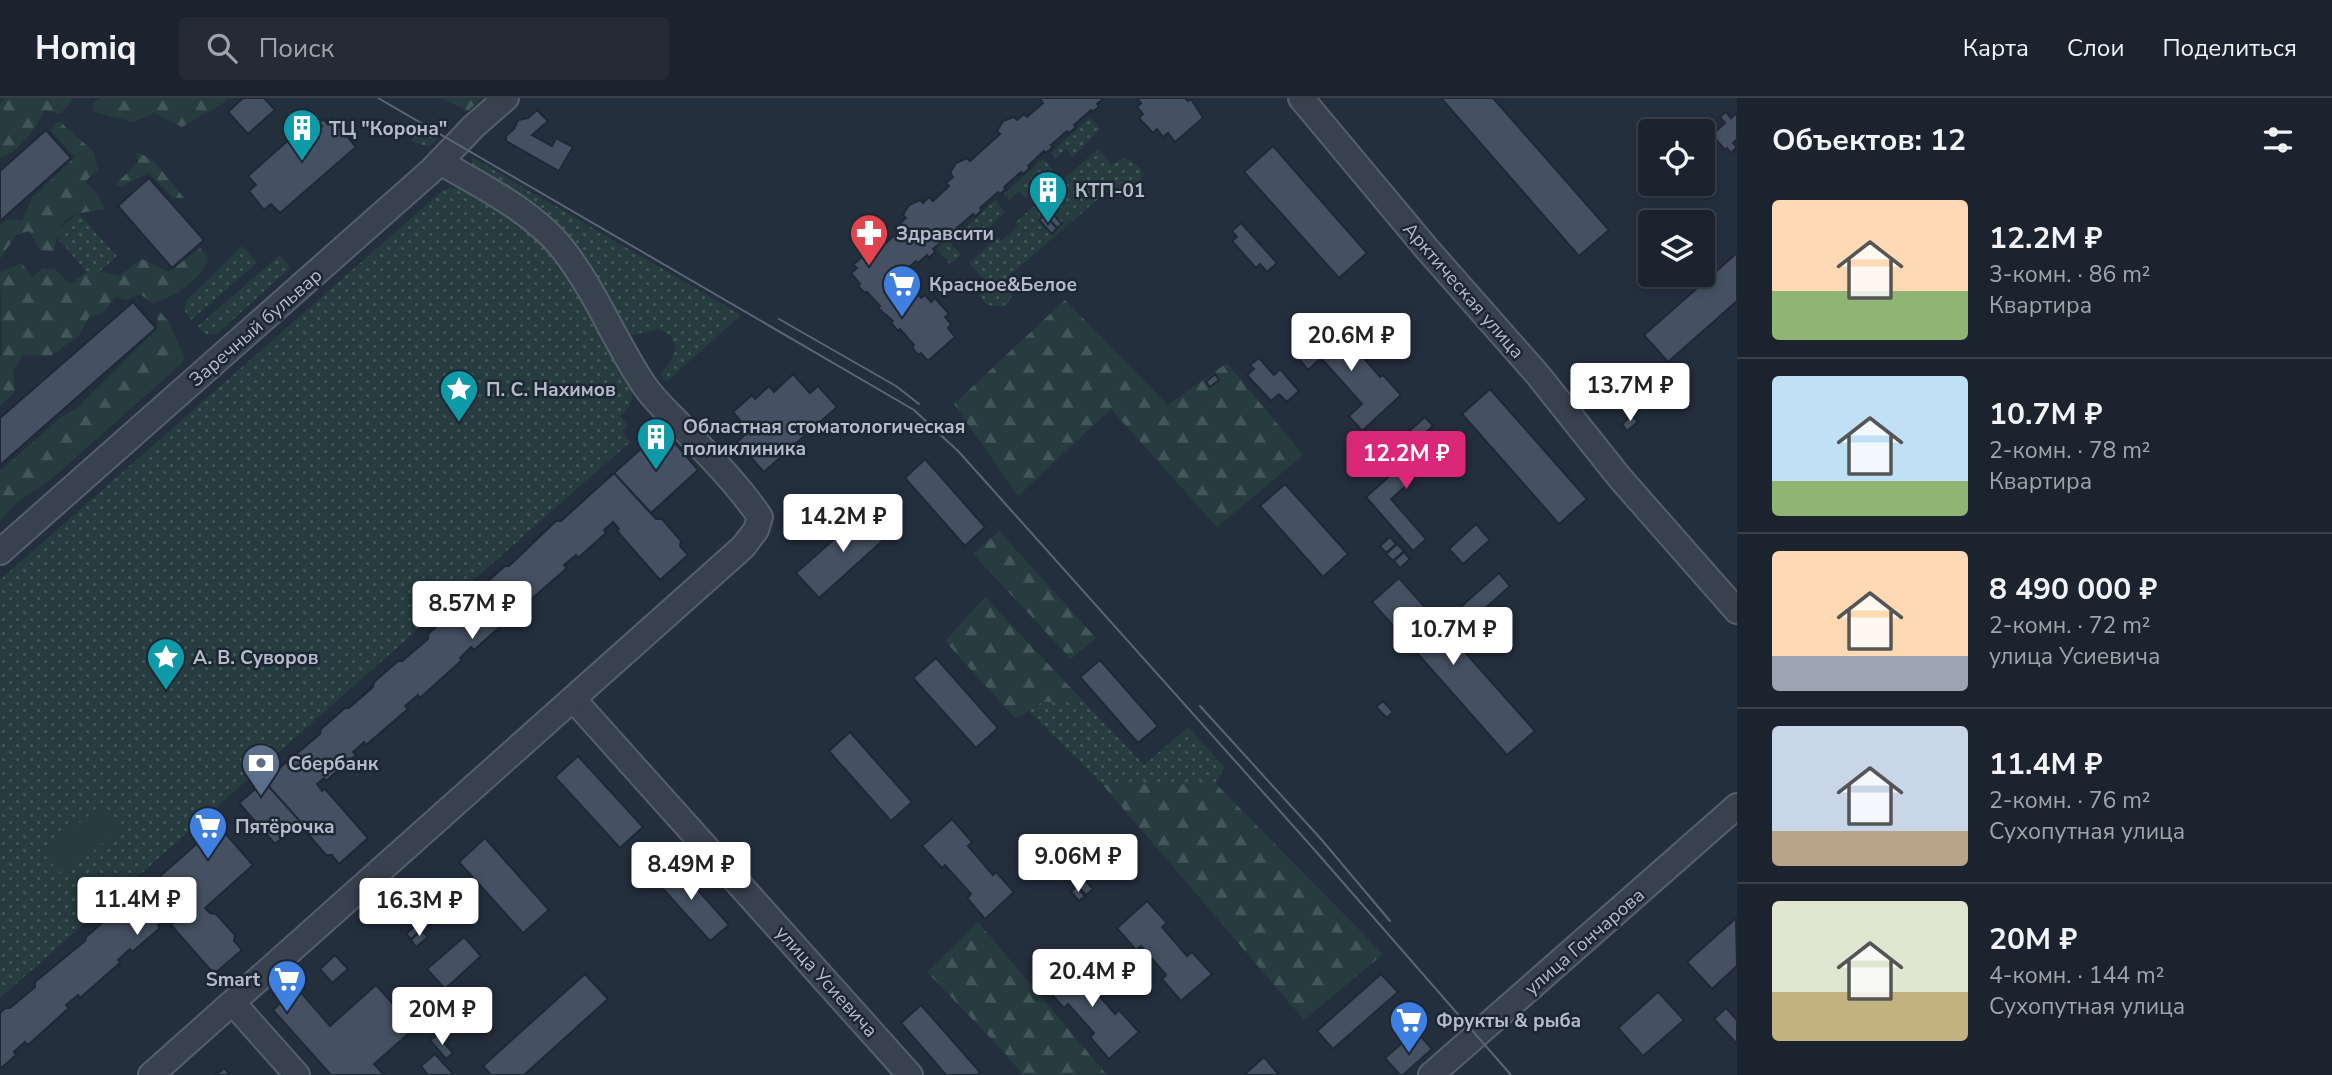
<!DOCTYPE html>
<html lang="ru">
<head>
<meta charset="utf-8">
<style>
	body { margin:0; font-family:"Nunito Sans",sans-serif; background:#242b36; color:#f1f3f6; height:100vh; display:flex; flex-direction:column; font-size:26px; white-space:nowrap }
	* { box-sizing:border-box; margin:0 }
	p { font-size:23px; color:#a0a4aa }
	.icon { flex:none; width:38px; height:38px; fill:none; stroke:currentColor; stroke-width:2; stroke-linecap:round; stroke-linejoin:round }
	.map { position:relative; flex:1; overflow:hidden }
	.drawer { display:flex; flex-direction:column; background:#1b232e; width:595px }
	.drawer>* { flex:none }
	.buttons { position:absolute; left:1638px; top:21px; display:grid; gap:14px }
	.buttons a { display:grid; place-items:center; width:77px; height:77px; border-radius:7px; background:#1b232e; box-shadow:0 4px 10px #0003,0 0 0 2px #39404a; font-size:35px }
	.price { position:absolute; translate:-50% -60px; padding:0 16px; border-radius:7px; background:#fff; color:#222; font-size:23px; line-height:46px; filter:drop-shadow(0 2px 4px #0008) }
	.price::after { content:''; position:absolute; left:50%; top:42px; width:21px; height:16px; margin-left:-10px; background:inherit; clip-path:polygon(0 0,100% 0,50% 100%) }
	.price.on { background:#db2777; color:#fff }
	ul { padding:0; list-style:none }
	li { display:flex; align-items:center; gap:21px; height:175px; padding:0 35px }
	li+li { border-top:2px solid #39404a }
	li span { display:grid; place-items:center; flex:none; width:196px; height:140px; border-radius:7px; color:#555 }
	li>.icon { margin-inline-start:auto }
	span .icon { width:84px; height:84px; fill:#fffc; stroke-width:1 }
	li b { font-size:30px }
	h2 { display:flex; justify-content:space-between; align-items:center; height:84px; padding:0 35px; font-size:30px }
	header { display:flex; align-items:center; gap:42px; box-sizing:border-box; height:98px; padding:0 35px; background:#1b232e; border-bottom:2px solid #39404a }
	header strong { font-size:33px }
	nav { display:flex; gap:38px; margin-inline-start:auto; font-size:24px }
	.search { width:490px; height:63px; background:#242b36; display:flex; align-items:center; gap:18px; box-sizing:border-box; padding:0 24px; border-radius:7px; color:#a0a4aa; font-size:26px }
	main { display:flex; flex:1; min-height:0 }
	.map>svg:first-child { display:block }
</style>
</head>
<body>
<header>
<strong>Homiq</strong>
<div class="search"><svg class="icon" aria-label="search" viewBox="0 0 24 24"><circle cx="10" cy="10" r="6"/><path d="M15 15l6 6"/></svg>Поиск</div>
<nav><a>Карта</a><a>Слои</a><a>Поделиться</a></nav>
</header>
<main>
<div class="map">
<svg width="1737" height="977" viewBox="0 0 1737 977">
	<defs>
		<pattern id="grass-dots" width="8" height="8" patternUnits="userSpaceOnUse" patternTransform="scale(1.75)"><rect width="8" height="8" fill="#263c3f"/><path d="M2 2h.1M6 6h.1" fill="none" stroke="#435659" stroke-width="1.8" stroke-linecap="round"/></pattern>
		<pattern id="forest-firs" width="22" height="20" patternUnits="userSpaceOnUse" patternTransform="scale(1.75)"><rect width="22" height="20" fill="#263c3f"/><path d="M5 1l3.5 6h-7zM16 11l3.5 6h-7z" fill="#435659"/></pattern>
	</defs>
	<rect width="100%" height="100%" fill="#242f3e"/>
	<!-- grass -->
	<g fill="url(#grass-dots)">
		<polygon points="1090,19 1100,31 1073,59 1066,51 1056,61 1051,55"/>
		<polygon points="421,29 439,39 429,49 411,43"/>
		<path d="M1098,51l14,16 12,-7 6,2 11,9 1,12 -6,10 -14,2 -8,-8 -112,97 10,13 -3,7 -7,5 -14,-2c-10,-8 -12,-15 -4,-25l-15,-17 29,-26 3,4 17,-15 -3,-3 33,-29 2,2 17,-15 -2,-3z"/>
		<polygon points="472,59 741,217 666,284 660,276 670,265 676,251 671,238 659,231 628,238 472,68"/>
		<polygon points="1043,61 1053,72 1026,100 1019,93 1009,102 1004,96"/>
		<path d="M450,90h13l32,17 41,32 20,20 74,122c3,18 4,25 -10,37l8,10 -6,5 8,11 -630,556v-418l442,-389z"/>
		<polygon points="995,102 1005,114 991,127 992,130 979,142 972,135 961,144 956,138"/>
		<polygon points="78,115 117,158 92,180 54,136"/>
		<polygon points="947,141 961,157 950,166 937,151"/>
		<polygon points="242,148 257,165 191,222 185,213 186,203"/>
		<polygon points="280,157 290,170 217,236 207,237 197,229"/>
		<polygon points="1083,603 1144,667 1188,629 1224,669 1216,686 1103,687 1029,613 1042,604"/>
	</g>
	<!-- forest -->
	<g fill="url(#forest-firs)">
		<path d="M5,0h67l1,2 -13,14 -16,-4c-9,20 -23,40 -44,48v-53z"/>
		<polygon points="101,0 228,0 225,4 182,29 154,15 134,24 93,14 93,5"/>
		<polygon points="441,0 482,0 468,13"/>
		<path d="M59,23l35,31 4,19 -13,10 13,14 7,14c-37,6 -44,4 -51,43l-14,-2 -11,-19 -13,4 -16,24v-33l8,-7 14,2 10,-23 43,-41 -25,-27z"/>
		<polygon points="136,54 152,61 184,100 174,100 148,75 121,89 116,86 138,64"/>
		<path d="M200,150l9,11c-10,21 -34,39 -57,44l-12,-9 -13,6 -12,-3 -12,16 -14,4 -10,18 -28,21 -27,-2 -11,17 2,21 -15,14v-50l2,-1 -2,-83 22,-9 10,14 11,-9 13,2 14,14 21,-15 28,7 23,-17 27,13z"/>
		<polygon points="1065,202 1168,307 1227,265 1303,357 1217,429 1111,311 1018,398 954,306"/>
		<polygon points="160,213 169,225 185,260 180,267 49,383 16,405 0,423 0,373 59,321 78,309 158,230 157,218"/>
		<polygon points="999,433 1096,540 1071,561 973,456"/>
		<polygon points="985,499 1083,603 1042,604 1016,621 945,543"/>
		<polygon points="1216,686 1383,856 1304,922 1103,687"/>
		<polygon points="978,824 1107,977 1023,977 1003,953 927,874"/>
	</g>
	<!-- garden -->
	<polygon fill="#263c3f" points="100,707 120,730 64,779 44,756"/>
	<!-- building -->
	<g fill="#455162" stroke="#1f2835" stroke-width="2">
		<polygon points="243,0 264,0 275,12 248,36 228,14"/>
		<polygon points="1041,0 1104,0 1097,6 1099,9 1092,14 1091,12 1074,27 1076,29 1069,35 1067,33 1051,47 1053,49 1046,55 1044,53 1028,68 1030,70 1023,76 1021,74 1004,89 1006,91 1000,96 998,94 980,110 982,112 976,118 973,116 957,130 959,133 953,138 951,136 933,151 935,154 929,160 927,157 918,165 916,163 902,175 906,180 909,178 918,189 915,193 921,200 925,197 931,204 935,200 949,216 945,219 951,226 948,230 955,239 928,263 921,255 918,257 912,249 914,247 900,231 898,233 891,225 893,223 878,210 880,208 867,194 865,195 858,188 860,186 851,175 857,170 853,167 882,141 886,145 902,130 899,126 906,120 903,117 909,107 920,102 923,105 929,99 933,103 949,88 946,85 953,79 950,75 956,65 967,60 970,63 1000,36 997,33 1003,23 1014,19 1017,22 1024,16 1027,19 1043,5 1040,1"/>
		<polygon points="1137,0 1185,0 1188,3 1191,1 1203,20 1175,44 1168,35 1163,39 1157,31 1153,35 1139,20 1143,16 1137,9 1141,5"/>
		<polygon points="1441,0 1493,0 1609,132 1579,158"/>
		<polygon points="537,12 548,23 532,37 552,48 556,40 573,49 559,73 506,43 506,38 514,31 518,22 528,20"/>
		<polygon points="1726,14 1731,20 1737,15 1737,41 1733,45 1737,49 1731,55 1727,50 1725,52 1712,37 1725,25 1720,19"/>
		<polygon points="332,20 356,49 280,115 271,106 264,112 249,93 256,87 248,78 302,30 310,39 322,28 319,25 323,21 327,25"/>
		<polygon points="46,32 71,60 0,123 0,73"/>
		<polygon points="1273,48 1367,155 1339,180 1244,74"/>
		<polygon points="149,80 204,142 172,170 118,108"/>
		<polygon points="1045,117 1057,130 1052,136 1039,122"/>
		<polygon points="1054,117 1062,126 1057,130 1049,121"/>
		<polygon points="1241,125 1277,165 1267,174 1260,166 1256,170 1232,143 1237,139 1232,133"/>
		<polygon points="1737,155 1737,203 1668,264 1644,237"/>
		<polygon points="133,204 156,230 0,367 0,320"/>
		<polygon points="1335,223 1353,243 1351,245 1380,279 1383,277 1401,297 1362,333 1349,318 1362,306 1321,260 1308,272 1296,258"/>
		<polygon points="1259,260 1274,277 1280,271 1299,293 1287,304 1279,296 1271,303 1247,277 1254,271 1250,267"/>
		<polygon points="793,276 810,295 818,288 837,309 764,374 737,344 749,333 733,314 752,297 755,301 769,288 774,294"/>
		<polygon points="1215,276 1219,282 1210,289 1206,284"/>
		<polygon points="1490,291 1587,401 1559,426 1462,316"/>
		<polygon points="1632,317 1638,324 1627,333 1622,326"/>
		<polygon points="1425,319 1433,328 1407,351 1399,342"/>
		<polygon points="663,331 698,372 651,415 656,421 662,421 681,443 680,448 688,457 660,482 617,433 619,431 613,424 604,432 606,435 578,460 576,457 564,467 567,470 527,505 524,502 513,513 515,515 474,552 471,549 460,560 462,562 420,600 418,597 405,608 408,611 366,647 364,644 353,654 356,657 326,683 324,680 317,686 322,693 325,691 368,740 339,766 332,757 326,757 307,735 306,730 300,724 275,746 239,705 320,636 321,631 345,610 349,610 398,563 402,563 428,541 428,536 452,515 457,515 481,494 481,489 505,468 509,468 532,448 532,444 556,423 561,423"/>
		<polygon points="663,331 698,372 651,415 614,375"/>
		<polygon points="1437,336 1449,350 1391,401 1426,441 1413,453 1366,399"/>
		<polygon points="925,361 985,429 965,448 905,380"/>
		<polygon points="614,375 656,421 662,421 681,443 680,448 688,457 660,482 617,433 619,431 613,424 604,432 606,435 578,460 576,457 564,467 567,470 527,505 524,502 513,513 515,515 474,552 471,549 460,560 462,562 420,600 418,597 405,608 408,611 366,647 364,644 353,654 356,657 326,683 324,680 317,686 322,693 325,691 368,740 339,766 332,757 326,757 307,735 306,730 264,683 320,636 321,631 345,610 349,610 373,589 374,584 398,563 402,563 428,541 428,536 452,515 457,515 481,494 481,489 505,468 509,468 556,423 561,423"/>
		<polygon points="1285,386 1348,456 1323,479 1260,408"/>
		<polygon points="867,412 889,437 819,500 796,475"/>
		<polygon points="1476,426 1490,442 1463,466 1449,451"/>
		<polygon points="1390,439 1396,446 1386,455 1380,448"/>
		<polygon points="1397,446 1404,453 1393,463 1386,456"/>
		<polygon points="1404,454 1410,461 1400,470 1394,463"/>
		<polygon points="1499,475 1510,488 1478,517 1481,520 1470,530 1455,514"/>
		<polygon points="1399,480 1535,633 1507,657 1372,504"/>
		<polygon points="936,560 998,630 976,650 913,580"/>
		<polygon points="1100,562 1158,628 1138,645 1080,579"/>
		<polygon points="1383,603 1393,614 1387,620 1376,609"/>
		<polygon points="850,634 912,704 891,723 829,653"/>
		<polygon points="578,658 643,729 620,750 555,679"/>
		<polygon points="952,721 972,744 968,748 993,777 996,774 1014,794 985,821 967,800 971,796 945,767 942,770 922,748"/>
		<polygon points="218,727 253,767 205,810 210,815 216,816 235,837 234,843 242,852 214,876 171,827 173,825 167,819 158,827 160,830 132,854 130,851 118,862 121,864 80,900 78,897 66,907 69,910 28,947 25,944 14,954 16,957 0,971 0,915 5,910 10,910 35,889 35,884 85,843 86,839 110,818 115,818"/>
		<polygon points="485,740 549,812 523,835 459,764"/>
		<polygon points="673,764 729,827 710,843 654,781"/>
		<polygon points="1083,780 1093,791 1086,797 1076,786"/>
		<polygon points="1076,789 1085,798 1079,803 1071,794"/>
		<polygon points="1147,803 1167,825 1162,829 1187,858 1192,854 1212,876 1181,903 1162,881 1166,877 1141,848 1136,852 1117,830"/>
		<polygon points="431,804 443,817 431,828 419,815"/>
		<polygon points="1736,820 1737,868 1712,891 1687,864"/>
		<polygon points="416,827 421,832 411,841 406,836"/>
		<polygon points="421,832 428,839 416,849 411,842"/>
		<polygon points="464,839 481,858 445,891 427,871"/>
		<polygon points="335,857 348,871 332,885 320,871"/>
		<polygon points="1074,862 1093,884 1090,887 1115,916 1119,912 1139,934 1109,961 1090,939 1094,935 1068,906 1064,910 1044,888"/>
		<polygon points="585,876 608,901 524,977 491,977 483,968"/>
		<polygon points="1381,876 1398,894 1333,951 1317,933"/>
		<polygon points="376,887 415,930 374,966 384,977 331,977 273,912 297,890 330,928"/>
		<polygon points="1658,894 1684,922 1643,958 1618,930"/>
		<polygon points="921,907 980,974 977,977 946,977 901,925"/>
		<polygon points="1726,910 1737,922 1737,946 1714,921"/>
		<polygon points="1416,933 1432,951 1403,977 1400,977 1385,960"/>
		<polygon points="437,937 453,955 446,961 430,942"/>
		<polygon points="435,956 454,977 428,977 421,968"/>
		<polygon points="1264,959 1279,977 1244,977"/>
		<polygon points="224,970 230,977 216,977"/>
	</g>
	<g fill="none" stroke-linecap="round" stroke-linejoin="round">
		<!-- minor casing -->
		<g stroke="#565f6c" stroke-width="28">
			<g id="minor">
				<polyline points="1301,0 1427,151 1538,277 1620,380 1737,513"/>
				<polyline points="0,454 432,72 473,29 506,0"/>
				<polyline points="574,602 910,977"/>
				<polyline points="233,905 297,977"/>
				<path d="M151,977l592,-528 13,-17 4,-13c-23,-34 -52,-62 -80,-92 -12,-13 -26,-25 -36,-40 -29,-43 -47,-91 -79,-133 -29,-39 -83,-66 -125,-90"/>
				<polyline points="1431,977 1737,708"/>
			</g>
		</g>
		<!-- minor -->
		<use href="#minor" stroke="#38414e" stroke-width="24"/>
		<!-- tram -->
		<g stroke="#5a6575" stroke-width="2">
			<polyline points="378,0 914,312 959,354 1312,749 1511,977"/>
			<polyline points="779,221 896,288 919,306"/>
			<polyline points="1200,608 1321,741 1390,823"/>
		</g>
	</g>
	<!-- icons -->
	<defs>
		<g id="building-pin" transform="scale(2.0125)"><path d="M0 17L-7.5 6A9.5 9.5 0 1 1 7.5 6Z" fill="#0f9aa8" stroke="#1d2633"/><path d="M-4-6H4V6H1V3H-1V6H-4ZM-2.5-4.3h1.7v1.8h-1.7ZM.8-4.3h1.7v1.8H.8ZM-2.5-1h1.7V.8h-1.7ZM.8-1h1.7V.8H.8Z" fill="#fff"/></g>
		<g id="pharmacy-pin" transform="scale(2.0125)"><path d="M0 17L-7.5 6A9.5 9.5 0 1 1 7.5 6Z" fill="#e0444e" stroke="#1d2633"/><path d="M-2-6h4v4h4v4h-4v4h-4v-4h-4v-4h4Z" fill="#fff"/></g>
		<g id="supermarket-pin" transform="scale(2.0125)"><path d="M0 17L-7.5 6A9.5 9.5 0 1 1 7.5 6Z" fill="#3f7fe0" stroke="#1d2633"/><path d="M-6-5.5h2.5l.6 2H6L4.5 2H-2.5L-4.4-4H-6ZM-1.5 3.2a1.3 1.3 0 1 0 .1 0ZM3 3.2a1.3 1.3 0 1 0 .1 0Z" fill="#fff"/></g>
		<g id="sight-pin" transform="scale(2.0125)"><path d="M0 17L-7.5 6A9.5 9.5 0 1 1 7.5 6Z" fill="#0f9aa8" stroke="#1d2633"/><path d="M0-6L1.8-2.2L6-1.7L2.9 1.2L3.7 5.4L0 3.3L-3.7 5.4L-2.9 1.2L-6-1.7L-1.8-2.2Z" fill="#fff"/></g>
		<g id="bank-pin" transform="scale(2.0125)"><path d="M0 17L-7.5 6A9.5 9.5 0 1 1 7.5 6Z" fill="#5c6f8a" stroke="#1d2633"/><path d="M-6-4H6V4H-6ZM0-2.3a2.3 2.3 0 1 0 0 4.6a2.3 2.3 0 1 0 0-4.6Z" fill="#fff"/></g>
	</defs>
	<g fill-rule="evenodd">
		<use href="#building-pin" x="302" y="30"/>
		<use href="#building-pin" x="1048" y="92"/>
		<use href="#pharmacy-pin" x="869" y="135"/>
		<use href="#supermarket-pin" x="902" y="186"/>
		<use href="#sight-pin" x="459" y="291"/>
		<use href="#building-pin" x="656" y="339"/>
		<use href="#sight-pin" x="166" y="559"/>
		<use href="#bank-pin" x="261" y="665"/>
		<use href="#supermarket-pin" x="208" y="728"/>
		<use href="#supermarket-pin" x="287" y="881"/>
		<use href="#supermarket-pin" x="1409" y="922"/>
	</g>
	<g text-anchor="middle" stroke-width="5" stroke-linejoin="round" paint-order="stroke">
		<!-- poi labels -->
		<g font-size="19" font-weight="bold" fill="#b4bcc9" stroke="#1d2633" text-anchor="start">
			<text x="329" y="37">ТЦ "Корона"</text>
			<text x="1075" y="99">КТП-01</text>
			<text x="896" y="142">Здравсити</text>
			<text x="929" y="193">Красное&amp;Белое</text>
			<text x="486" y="298">П. С. Нахимов</text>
			<text x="683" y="335">Областная стоматологическая<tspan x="683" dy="22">поликлиника</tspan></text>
			<text x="193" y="566">А. В. Суворов</text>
			<text x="288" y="672">Сбербанк</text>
			<text x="235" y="735">Пятёрочка</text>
			<text x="260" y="888" text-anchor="end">Smart</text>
			<text x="1436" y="929">Фрукты &amp; рыба</text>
		</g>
		<!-- street labels -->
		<g font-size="19" fill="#b4bcc9" stroke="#1d2633">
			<text transform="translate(1464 192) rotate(49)" y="7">Арктическая улица</text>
			<text transform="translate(255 229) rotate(-41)" y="7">Заречный бульвар</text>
			<text transform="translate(1584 843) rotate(-41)" y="7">улица Гончарова</text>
			<text transform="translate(827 883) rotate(48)" y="7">улица Усиевича</text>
		</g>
	</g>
</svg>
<div class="buttons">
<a><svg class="icon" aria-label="locate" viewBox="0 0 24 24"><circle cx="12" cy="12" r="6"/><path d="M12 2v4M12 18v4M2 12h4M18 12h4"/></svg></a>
<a><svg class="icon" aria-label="layers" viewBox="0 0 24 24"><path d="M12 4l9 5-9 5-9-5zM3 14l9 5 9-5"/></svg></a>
</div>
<b class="price" style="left:1351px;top:275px">20.6M ₽</b>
<b class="price" style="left:1630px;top:325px">13.7M ₽</b>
<b class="price on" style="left:1406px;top:393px">12.2M ₽</b>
<b class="price" style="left:843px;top:456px">14.2M ₽</b>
<b class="price" style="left:472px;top:543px">8.57M ₽</b>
<b class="price" style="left:1453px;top:569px">10.7M ₽</b>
<b class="price" style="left:1078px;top:796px">9.06M ₽</b>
<b class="price" style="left:691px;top:804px">8.49M ₽</b>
<b class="price" style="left:137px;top:839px">11.4M ₽</b>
<b class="price" style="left:419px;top:840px">16.3M ₽</b>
<b class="price" style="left:1092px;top:911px">20.4M ₽</b>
<b class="price" style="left:442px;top:949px">20M ₽</b>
</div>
<section class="drawer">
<h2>Объектов: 12<svg class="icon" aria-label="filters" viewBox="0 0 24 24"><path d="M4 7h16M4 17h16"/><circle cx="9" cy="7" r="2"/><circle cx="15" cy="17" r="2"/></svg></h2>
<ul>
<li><span style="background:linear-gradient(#ffd9b3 65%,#8fb573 0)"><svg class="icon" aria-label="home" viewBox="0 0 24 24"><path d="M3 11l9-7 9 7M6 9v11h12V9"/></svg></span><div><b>12.2M ₽</b><p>3-комн. · 86 m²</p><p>Квартира</p></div></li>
<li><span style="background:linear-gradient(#bfe0f5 75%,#8fb573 0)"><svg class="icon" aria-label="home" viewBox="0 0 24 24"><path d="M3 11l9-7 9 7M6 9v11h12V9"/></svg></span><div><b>10.7M ₽</b><p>2-комн. · 78 m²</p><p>Квартира</p></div></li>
<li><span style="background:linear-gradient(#ffd9b3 75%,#9aa5b1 0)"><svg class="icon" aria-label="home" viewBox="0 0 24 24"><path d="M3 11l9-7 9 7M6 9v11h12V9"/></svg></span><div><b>8 490 000 ₽</b><p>2-комн. · 72 m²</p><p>улица Усиевича</p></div></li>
<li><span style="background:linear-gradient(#c9d6e8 75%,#b9a48a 0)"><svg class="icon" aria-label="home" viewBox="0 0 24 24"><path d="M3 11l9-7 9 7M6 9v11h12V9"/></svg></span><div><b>11.4M ₽</b><p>2-комн. · 76 m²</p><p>Сухопутная улица</p></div></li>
<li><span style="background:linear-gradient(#dfe7d0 65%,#c2b280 0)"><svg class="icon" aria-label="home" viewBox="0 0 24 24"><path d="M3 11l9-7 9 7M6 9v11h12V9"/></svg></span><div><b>20M ₽</b><p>4-комн. · 144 m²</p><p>Сухопутная улица</p></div></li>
</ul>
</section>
</main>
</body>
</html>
